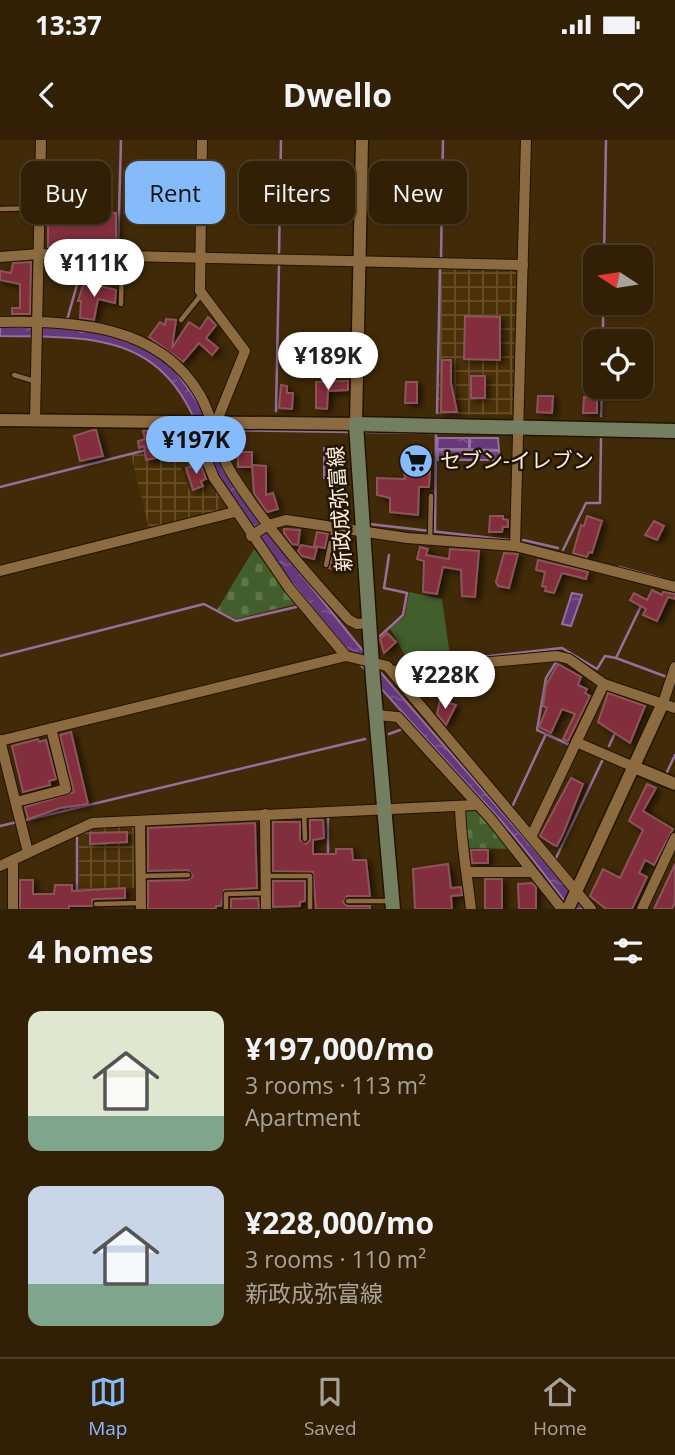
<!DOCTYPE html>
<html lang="en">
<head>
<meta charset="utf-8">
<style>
	body { margin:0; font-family:"Open Sans","Noto Sans JP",sans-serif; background:#39280f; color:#f1f3f6; height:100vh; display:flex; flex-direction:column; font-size:26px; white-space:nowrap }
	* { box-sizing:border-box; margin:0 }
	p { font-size:23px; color:#a8a39a }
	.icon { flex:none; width:38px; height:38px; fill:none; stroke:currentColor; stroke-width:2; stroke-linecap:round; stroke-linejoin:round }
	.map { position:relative; height:769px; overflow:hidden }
	.side { display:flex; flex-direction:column; background:#312005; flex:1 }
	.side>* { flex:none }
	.hud { position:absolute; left:21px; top:21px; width:634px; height:63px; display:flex; gap:14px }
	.needle { width:46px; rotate:282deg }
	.tools { position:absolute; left:583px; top:105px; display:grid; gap:14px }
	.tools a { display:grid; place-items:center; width:70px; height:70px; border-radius:14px; background:#312005; box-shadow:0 2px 5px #0004,0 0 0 2px #4c3e27; font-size:35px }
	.price { position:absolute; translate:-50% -60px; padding:0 16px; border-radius:24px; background:#fff; color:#222; font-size:23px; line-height:46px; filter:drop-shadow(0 2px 4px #0008) }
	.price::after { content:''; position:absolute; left:50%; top:42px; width:21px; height:16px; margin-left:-10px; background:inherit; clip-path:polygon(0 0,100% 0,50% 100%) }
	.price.current { background:#85bbfb; color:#111 }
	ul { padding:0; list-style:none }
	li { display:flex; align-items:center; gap:21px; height:175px; padding:0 28px }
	li span { display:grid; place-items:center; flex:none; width:196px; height:140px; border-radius:14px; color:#555 }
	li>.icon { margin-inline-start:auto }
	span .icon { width:84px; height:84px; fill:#fffc; stroke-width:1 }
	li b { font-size:30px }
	h2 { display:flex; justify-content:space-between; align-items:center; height:84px; padding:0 28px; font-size:30px }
	.pill { padding:0 24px; border-radius:14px; background:#312005; box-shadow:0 2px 5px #0004,0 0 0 2px #4c3e27; font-size:24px; line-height:63px }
	.pill.current { background:#85bbfb; color:#111 }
	.status { display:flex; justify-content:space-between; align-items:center; height:49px; padding:0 35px; background:#312005; direction:ltr }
	.status svg { height:19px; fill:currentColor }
	header { display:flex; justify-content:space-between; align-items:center; height:91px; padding:0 28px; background:#312005; font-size:32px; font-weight:700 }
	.dock { display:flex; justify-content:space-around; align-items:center; height:98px; border-top:2px solid #4c3e27; background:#312005; font-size:19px; color:#a8a39a }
	.dock a { display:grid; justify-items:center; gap:4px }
	.dock .current { color:#85bbfb }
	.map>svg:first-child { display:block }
</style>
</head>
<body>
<div class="status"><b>13:37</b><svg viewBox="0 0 49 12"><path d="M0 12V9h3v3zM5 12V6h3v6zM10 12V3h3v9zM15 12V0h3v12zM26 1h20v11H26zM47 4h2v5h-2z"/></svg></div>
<header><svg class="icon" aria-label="back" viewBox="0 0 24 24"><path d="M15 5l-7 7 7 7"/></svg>Dwello<svg class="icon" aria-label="heart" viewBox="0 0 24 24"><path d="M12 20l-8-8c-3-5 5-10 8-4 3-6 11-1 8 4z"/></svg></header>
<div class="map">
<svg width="675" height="769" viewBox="0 0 675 769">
	<defs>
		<pattern id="industrial-grid" width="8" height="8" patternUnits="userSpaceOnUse" patternTransform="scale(1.75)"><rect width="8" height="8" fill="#4c3107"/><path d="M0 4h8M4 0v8" fill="none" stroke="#674f2b"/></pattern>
		<pattern id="cemetery-stones" width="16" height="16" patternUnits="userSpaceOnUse" patternTransform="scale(1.75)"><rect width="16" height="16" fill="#415e2c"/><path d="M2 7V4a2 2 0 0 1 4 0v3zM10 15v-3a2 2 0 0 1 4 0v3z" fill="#5e754a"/></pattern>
		<pattern id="water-ripples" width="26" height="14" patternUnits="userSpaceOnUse" patternTransform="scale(1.75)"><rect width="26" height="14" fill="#66397d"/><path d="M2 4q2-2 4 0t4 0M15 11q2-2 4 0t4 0" fill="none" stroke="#7d568f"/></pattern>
		<filter id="shadow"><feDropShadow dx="4" dy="2.5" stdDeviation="3.5" flood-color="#0009"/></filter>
	</defs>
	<rect width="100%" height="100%" fill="#412a07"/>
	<!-- industrial -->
	<g fill="url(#industrial-grid)">
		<polygon points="439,126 517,127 514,275 437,274"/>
		<polygon points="154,288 187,288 201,321 181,328 190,351 214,343 230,369 149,389 131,314 159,307"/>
		<polygon points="136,683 137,748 79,749 79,693 92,687"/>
	</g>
	<!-- grass -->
	<polygon fill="#415e2c" points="409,452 442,459 451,523 411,526 390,488 405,476"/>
	<!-- cemetery -->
	<g fill="url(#cemetery-stones)">
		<polygon points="254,409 296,464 236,479 217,470"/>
		<polygon points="478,669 510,709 465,708 465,670"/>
	</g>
	<!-- water -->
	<g fill="url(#water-ripples)" stroke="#94709a" stroke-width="2">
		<path d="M0,187h58l44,6 40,13 29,19 34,47 18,57 39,57 114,141 210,242h-15c-25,-32 -49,-65 -76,-95 -81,-88 -164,-178 -236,-274 -14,-18 -30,-41 -40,-62 -18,-39 -27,-81 -61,-110 -41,-36 -107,-31 -158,-32z"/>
		<polygon points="438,298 469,298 469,309 437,309"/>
		<polygon points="470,298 498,298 499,310 470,309"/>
		<polygon points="324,308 342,308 341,338 324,338"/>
		<polygon points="438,310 499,311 499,320 438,320"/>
		<polygon points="572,453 582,455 571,486 562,484"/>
	</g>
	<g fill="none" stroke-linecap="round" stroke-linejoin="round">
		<!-- stream -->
		<g stroke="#94709a" stroke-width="2.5">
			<polyline points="118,111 121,0"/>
			<polyline points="279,115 281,0"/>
			<polyline points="604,117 606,0"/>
			<polyline points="441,118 443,0"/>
			<polyline points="89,121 113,120"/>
			<polyline points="67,180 84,120"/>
			<polyline points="603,201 603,163"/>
			<polyline points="276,271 279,126"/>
			<polyline points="437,273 440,127"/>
			<polyline points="601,276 602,247"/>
			<polyline points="220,290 350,292"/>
			<polyline points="363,292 507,294"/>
			<polyline points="156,307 168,304"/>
			<polyline points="0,347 146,310"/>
			<polyline points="369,384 509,400"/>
			<polyline points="435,391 436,293"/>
			<polyline points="523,400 558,408"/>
			<polyline points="563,410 586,363 600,363 601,299"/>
			<polyline points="619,427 660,438"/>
			<polyline points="641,466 616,518 667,537"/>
			<polyline points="380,496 403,475 407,453 384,448 389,415"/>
			<polyline points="0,516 204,464 236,481 296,467"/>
			<polyline points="558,519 546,538 537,590 570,605"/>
			<polyline points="455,520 562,508 597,529 605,516 616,518"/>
			<polyline points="389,594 400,590"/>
			<polyline points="609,606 616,591"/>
			<polyline points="666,634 675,615"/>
			<polyline points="512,667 546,594"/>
			<polyline points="328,677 328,716"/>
			<polyline points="26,680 365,599"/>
			<polyline points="0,686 17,682"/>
			<polyline points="77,697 77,752"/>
			<polyline points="556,718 603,619"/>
		</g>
	</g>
	<!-- building -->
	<g fill="#832e3c" stroke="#8b555a" stroke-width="2" filter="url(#shadow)">
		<polygon points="48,71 116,73 116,108 48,107"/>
		<polygon points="31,122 30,174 12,174 12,168 20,168 20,144 0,140 0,131 11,133 13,123"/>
		<polygon points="84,142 116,150 115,163 98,159 94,180 80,178 81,161 78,161"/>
		<polygon points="465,176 500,177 500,220 464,219"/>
		<polygon points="208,177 216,185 206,198 218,208 212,215 199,203 183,222 149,197 160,182 165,185 166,179 176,180 172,208 189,182 200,189"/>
		<polygon points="442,220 451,220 451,243 457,272 441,272"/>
		<rect x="471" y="236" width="14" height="22"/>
		<polygon points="344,241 348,241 348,250 328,251 327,269 316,268 316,242"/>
		<polygon points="406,242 417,242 417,263 405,263"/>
		<polygon points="281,245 287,246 287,253 293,253 292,269 279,268"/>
		<polygon points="538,256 553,256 552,273 537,272"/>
		<polygon points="584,257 597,258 597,273 583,273"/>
		<polygon points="93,290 96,290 103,316 80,321 74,296"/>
		<polygon points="153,290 158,309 168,306 170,315 146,320 144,306 139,308 138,301 145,299 143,291"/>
		<rect x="238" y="312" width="14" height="15"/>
		<polygon points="402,313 431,313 429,347 419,347 418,375 390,372 390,358 377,355 377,338 405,339"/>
		<polygon points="200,323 206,339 201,341 203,346 193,350 186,328"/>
		<polygon points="252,325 266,326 266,355 273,353 278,369 267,372 254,353"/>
		<polygon points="490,376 503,376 503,379 508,380 508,387 503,387 502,392 489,392"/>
		<polygon points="587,376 602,381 592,413 589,412 587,417 573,413 581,385 584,386"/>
		<polygon points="654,381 664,386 657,400 645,395"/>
		<polygon points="284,389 300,390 298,405 292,404 284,393"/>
		<polygon points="317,392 328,394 325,408 314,406"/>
		<polygon points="337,397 345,399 338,430 329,428"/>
		<polygon points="301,405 317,408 314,419 302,416 298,411"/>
		<polygon points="420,407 428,409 426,415 449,419 450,409 479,411 475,457 462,456 461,430 443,427 437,454 423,452 424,421 417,419"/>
		<polygon points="504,413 518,414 509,448 498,446 496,442"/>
		<polygon points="538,420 588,432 586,439 562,433 554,453 545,451 546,447 542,446 545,432 536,430"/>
		<polygon points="652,450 662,455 663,452 675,454 675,459 668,457 657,481 643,475 646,469 630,460 634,453 647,460"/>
		<polygon points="387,493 396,502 384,513 380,499"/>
		<polygon points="558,524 581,537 578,545 587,549 585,553 590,556 568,601 563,599 575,574 562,569 551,593 539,587 547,568 543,566 546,545"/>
		<polygon points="608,553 645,566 630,603 598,582"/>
		<polygon points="440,560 456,565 446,585 437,574"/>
		<polygon points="71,592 88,664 60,668 28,679 25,667 74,652 60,595"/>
		<polygon points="38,599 39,602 46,600 56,639 49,641 50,645 23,652 12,606"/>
		<polygon points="571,638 583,644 563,694 557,706 554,705 540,696"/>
		<polygon points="647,644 656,648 643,671 673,689 654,725 645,720 639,733 647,737 632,769 606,769 590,756 603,729 620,738 643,690 629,681"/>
		<polygon points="310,680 323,680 324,698 313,700 313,714 336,714 336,709 352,709 353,720 366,720 370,756 347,756 343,762 347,766 370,766 370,769 316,769 313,732 273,731 273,682 300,682 300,700 306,704 310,700"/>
		<polygon points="255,683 257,748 224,750 221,766 216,766 216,769 148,769 148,741 188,740 193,736 188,730 148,731 148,688"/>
		<polygon points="127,692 127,702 90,704 90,693"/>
		<polygon points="471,710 488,710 488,723 472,723"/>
		<polygon points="448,724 451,748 461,747 462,755 451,756 452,769 415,769 413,729"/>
		<polygon points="675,724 675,762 672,769 654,769"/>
		<rect x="485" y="739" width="17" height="30"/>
		<polygon points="20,740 33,740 33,754 54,754 55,745 72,745 72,751 125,748 125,758 95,759 92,760 92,766 69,766 69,769 20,769"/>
		<polygon points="273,741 305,741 305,761 300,762 300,766 273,767"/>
		<polygon points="532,743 536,747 536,769 519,769 518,744"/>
		<polygon points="258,758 259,769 231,769 231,759"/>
	</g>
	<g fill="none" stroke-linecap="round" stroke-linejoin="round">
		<!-- service casing -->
		<g stroke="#231400" stroke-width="7">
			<g id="service">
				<polyline points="1,69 39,68"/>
				<polyline points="121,164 122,116"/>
				<polyline points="181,180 201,155"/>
				<polyline points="14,235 34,241"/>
				<polyline points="430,398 431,356"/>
				<polyline points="326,425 334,388"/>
				<polyline points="304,672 305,699"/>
				<polyline points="142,736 188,735"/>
				<polyline points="266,736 310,736 310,769"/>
				<polyline points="348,761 389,761"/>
				<polyline points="96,764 140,763"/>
				<polyline points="226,769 226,754 266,753"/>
			</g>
		</g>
		<!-- minor casing -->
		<g stroke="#231400" stroke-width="12">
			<g id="minor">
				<polyline points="202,0 200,151 245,211 216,283"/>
				<polyline points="0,117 39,114 523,125"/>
				<path d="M0,182c73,-2 160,3 200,73 15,26 16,54 32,79 34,53 75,100 117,146l8,4 12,-1"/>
				<polyline points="35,280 41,0"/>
				<polyline points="191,282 214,338 289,448 346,516 387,526 531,697"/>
				<polyline points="251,396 268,385 286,380 407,398 515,406 675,447"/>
				<polyline points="515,406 526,0"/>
				<polyline points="0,431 235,372"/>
				<polyline points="392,531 557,516 569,519 604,544"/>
				<polyline points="663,563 675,527"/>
				<polyline points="376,575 398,577 491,679 562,769"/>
				<polyline points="0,600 28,712"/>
				<polyline points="0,601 346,516"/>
				<polyline points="576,602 634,627"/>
				<polyline points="16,662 66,649 51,588"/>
				<path d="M460,667c1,35 7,67 11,102"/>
				<polyline points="265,674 266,769"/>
				<polyline points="140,681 141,769"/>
				<polyline points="13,720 13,769"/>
				<polyline points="0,726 92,683 476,665"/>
				<polyline points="467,732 532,732"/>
				<polyline points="591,769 531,697 604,544 675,568"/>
				<polyline points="642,769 675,698"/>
			</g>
		</g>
		<!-- tertiary casing -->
		<g stroke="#231400" stroke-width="15">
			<g id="tertiary">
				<polyline points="0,280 356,284 362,0"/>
				<polyline points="634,627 675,644"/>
				<polyline points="568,769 663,563"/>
			</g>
		</g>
		<!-- secondary casing -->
		<g stroke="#231400" stroke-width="17">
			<polyline id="secondary" points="393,769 373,540 356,284 675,291"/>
		</g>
		<!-- service -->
		<use href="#service" stroke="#8c6b40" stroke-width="4.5"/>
		<!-- minor -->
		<use href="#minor" stroke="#8c6b40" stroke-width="10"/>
		<!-- tertiary -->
		<use href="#tertiary" stroke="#8c6b40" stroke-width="12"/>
		<!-- secondary -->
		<use href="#secondary" stroke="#737f60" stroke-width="14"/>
	</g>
	<!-- icons -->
	<defs>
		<g id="supermarket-disc" transform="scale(1.75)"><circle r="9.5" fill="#85bbfb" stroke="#221504"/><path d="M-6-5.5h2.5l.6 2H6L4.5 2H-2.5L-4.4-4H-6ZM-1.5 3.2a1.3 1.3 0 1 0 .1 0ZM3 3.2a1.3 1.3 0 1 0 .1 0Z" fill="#111"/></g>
	</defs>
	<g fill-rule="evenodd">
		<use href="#supermarket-disc" x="416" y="321"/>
	</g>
	<g text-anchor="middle" stroke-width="5" stroke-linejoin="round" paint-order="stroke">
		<!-- poi labels -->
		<g font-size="21" fill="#feefdd" stroke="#221504" text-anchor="start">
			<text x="440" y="328">セブン-イレブン</text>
		</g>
		<!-- street labels -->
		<g font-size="21" fill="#feefdd" stroke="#221504">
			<text transform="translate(340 369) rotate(-94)" y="7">新政成弥富線</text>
		</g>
	</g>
</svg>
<div class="tools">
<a><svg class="needle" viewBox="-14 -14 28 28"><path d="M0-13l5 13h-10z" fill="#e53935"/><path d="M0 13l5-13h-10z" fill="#a8a39a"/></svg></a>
<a><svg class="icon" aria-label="locate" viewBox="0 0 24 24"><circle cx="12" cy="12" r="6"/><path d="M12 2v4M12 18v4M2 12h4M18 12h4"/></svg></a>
</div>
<b class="price" style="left:94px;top:159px">¥111K</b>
<b class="price" style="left:328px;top:252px">¥189K</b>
<b class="price current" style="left:196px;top:336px">¥197K</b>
<b class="price" style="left:445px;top:571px">¥228K</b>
<div class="hud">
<a class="pill">Buy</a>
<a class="pill current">Rent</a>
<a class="pill">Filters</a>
<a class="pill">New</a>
</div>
</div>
<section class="side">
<h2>4 homes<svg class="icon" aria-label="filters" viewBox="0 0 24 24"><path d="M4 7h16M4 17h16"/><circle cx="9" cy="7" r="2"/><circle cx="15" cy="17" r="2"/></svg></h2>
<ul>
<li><span style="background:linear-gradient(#dfe7d0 75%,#7fa58c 0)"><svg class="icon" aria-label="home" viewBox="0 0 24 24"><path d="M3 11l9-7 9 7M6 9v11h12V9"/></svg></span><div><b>¥197,000/mo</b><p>3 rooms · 113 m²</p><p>Apartment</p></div></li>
<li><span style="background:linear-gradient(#c9d6e8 70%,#7fa58c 0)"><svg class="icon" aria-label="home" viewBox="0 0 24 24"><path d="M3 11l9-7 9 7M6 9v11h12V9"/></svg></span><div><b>¥228,000/mo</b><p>3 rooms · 110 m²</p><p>新政成弥富線</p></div></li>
</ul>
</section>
<nav class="dock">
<a class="current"><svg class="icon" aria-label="map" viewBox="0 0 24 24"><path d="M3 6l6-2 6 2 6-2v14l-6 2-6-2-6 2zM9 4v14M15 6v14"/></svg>Map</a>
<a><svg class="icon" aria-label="saved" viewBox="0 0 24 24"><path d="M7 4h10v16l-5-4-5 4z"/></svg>Saved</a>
<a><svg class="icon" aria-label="home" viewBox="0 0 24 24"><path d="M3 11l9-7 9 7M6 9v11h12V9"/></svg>Home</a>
</nav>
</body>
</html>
